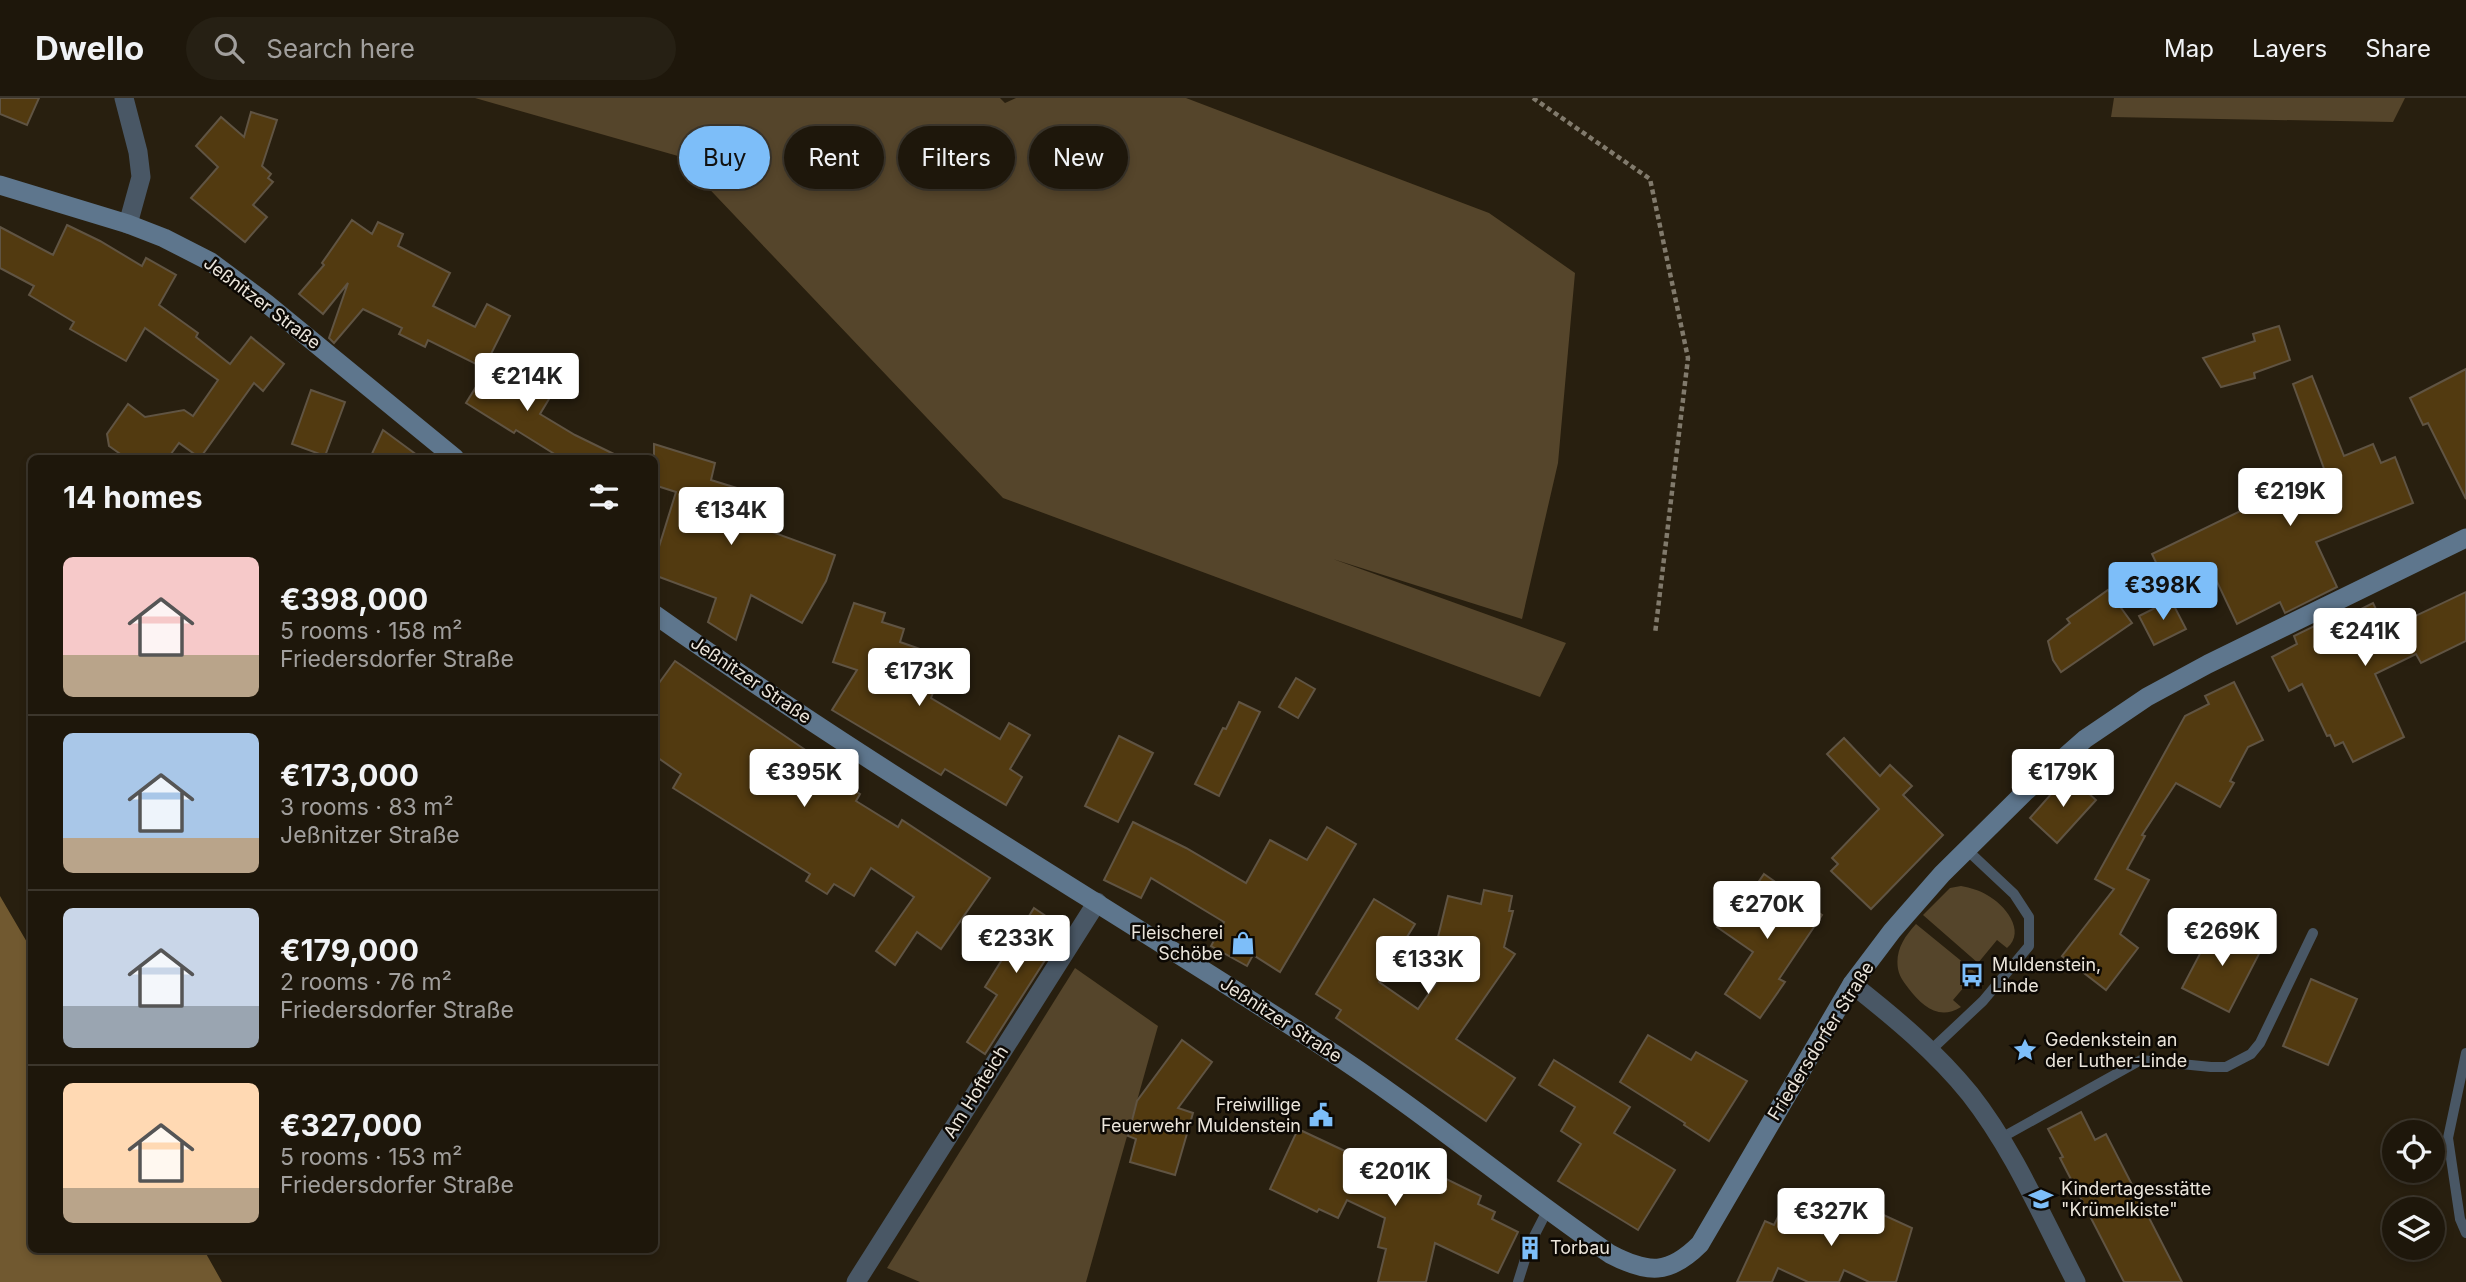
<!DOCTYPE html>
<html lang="en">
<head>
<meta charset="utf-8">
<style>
	body { margin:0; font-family:Inter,sans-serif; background:#262014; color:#f1f3f6; height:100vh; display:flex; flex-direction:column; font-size:26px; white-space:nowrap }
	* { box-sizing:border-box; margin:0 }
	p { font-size:23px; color:#a19f9d }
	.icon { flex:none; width:38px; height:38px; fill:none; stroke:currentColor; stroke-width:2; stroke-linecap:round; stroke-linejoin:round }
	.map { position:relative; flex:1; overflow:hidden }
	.sheet { position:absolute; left:28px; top:357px; width:630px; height:798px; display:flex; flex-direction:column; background:#1e170b; border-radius:10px; box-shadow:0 4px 10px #0003,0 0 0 2px #3c362c }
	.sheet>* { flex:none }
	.guide { position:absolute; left:679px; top:28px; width:665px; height:63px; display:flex; gap:14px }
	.fabs { position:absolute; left:2382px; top:1022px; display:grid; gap:14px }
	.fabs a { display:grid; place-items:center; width:63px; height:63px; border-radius:50%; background:#1e170b; box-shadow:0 4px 10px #0003,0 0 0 2px #3c362c; font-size:35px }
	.price { position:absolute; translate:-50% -60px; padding:0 16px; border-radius:7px; background:#fff; color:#222; font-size:23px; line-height:46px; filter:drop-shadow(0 2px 4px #0008) }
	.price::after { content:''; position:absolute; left:50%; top:42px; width:21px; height:16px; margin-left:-10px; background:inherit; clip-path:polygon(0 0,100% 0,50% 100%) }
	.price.selected { background:#7dbef9; color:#111 }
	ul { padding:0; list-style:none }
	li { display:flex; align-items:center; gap:21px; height:175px; padding:0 35px }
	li+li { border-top:2px solid #3c362c }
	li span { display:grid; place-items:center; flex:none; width:196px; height:140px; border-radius:10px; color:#555 }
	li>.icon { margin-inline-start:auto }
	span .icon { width:84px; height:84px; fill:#fffc; stroke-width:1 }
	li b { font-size:30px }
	h2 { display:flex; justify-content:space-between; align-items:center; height:84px; padding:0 35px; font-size:30px }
	.chip { padding:0 24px; border-radius:32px; background:#1e170b; box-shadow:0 4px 10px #0003,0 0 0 2px #3c362c; font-size:24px; line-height:63px }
	.chip.selected { background:#7dbef9; color:#111 }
	header { display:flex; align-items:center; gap:42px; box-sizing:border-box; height:98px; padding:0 35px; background:#1e170b; border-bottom:2px solid #3c362c }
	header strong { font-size:33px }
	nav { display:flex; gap:38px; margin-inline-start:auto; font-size:24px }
	.search { width:490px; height:63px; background:#262014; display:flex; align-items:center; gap:18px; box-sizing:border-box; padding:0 24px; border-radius:38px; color:#a19f9d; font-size:26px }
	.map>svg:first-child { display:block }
</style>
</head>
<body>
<header>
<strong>Dwello</strong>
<div class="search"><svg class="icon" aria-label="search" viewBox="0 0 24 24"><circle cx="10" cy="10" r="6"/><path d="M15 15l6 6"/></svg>Search here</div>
<nav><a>Map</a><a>Layers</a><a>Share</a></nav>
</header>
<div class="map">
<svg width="2466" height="1184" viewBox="0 0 2466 1184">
	<rect width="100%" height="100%" fill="#281f0f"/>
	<!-- green -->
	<g fill="#55452b">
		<polygon points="475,0 1000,0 1005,5 1016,0 1186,0 1489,115 1575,175 1558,365 1522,521 1333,461 1566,545 1540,599 1003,400 678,58"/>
		<polygon points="2114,0 2405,0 2393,24 2111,19"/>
		<path d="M1961,788c10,2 18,4 26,9 17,9 40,36 20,53l-10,-8 -19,23 -55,-48 27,-27z"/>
		<path d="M1916,826l60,49 -23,27 8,7c-22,14 -39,-1 -52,-18 -5,-7 -9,-11 -11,-20 -3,-18 6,-32 18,-45z"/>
		<polygon points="1075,870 1158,928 1086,1184 920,1184 887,1170"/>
	</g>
	<!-- water -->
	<polygon fill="#715930" points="0,798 31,851 32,1152 204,1152 222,1184 0,1184"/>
	<!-- building -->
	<g fill="#523a10" stroke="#605443" stroke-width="2">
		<polygon points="0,0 39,0 27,27 0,16"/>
		<polygon points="251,14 277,22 262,68 271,76 268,80 273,84 253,107 267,119 245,144 191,100 218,69 196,48 221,19 244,39"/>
		<polygon points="352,122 372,136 378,124 403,136 398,148 450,175 433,208 475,229 487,206 510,218 484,270 428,242 425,249 399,236 402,230 363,211 334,245 329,240 348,185 323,216 299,196 324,167 322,165"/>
		<polygon points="67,127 100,143 142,168 146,160 176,177 159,207 198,235 196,239 230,266 251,239 284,266 263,293 254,285 200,360 179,345 168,360 126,360 109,348 107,336 128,306 145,319 184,312 193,318 218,282 145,230 126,263 70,231 74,224 29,197 34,188 0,170 0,129 53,157"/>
		<polygon points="2279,228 2290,262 2254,275 2255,280 2221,289 2203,260 2255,243 2253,236"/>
		<polygon points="494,260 552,296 540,316 575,337 622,360 561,360 516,332 514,335 466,305"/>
		<polygon points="2466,271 2466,401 2428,325 2423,327 2410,300"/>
		<polygon points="2312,278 2344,358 2373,346 2381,365 2395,359 2413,405 2316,444 2337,489 2285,515 2280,504 2237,526 2211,471 2169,492 2152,456 2261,403 2266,415 2330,387 2293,286"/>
		<polygon points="311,292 345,304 325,358 292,346"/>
		<polygon points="383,332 421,360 370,360"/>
		<polygon points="654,346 715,365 711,382 756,396 749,416 775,425 772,434 835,457 826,483 802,525 751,497 736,542 708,524 716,500 654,477 654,465 676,394 654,387"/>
		<polygon points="2108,492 2132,525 2061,574 2053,562 2048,543 2070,525 2067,521"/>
		<polygon points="2466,494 2466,543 2421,565 2416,556 2375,576 2404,639 2353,664 2343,644 2335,648 2330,637 2327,638 2302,586 2289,593 2272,559 2297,546 2294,538 2347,512 2349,517 2373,505 2386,532"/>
		<polygon points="2171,502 2186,531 2154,547 2139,518"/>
		<polygon points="854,505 885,515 882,524 904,531 900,544 946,560 931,600 1000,641 1009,625 1030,637 1010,671 1022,679 1006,707 945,671 941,677 832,612 857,572 833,564"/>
		<polygon points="675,563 823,664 819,670 860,696 856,703 898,729 902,722 990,780 941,851 917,834 895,867 876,853 914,799 871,770 854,798 834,786 827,796 806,783 810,776 673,690 681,676 654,657 654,592"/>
		<polygon points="1296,580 1315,591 1298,620 1279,609"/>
		<polygon points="2234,584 2263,642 2248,649 2230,683 2234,685 2220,709 2176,685 2142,737 2145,738 2127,771 2149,782 2120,836 2138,850 2106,892 2062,858 2114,791 2095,781 2185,618 2209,606 2205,598"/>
		<polygon points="1239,604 1260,614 1219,698 1195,686 1223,630 1226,631"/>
		<polygon points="1119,638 1153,655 1118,724 1085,708"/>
		<polygon points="1844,640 1880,678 1890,667 1912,688 1903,697 1943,737 1871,811 1831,773 1838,766 1832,760 1879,711 1827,656"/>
		<polygon points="2068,677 2096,702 2057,745 2030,720"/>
		<polygon points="1133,724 1186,750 1246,785 1270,742 1307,762 1327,729 1356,746 1280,874 1253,857 1247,868 1211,848 1224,824 1151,780 1141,800 1104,782"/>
		<polygon points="1764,776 1822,817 1779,881 1785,884 1760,920 1725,896 1753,854 1717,829 1735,803 1742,808"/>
		<polygon points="1484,792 1512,798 1509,813 1513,813 1504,849 1515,856 1456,941 1515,980 1486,1023 1336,920 1341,912 1316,896 1374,801 1415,826 1379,884 1418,911 1464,845 1438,839 1448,798 1481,806"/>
		<polygon points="1034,810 1065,831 985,956 967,944 997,897 985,889"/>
		<polygon points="2215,827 2262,850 2229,914 2182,890"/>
		<polygon points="2311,881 2357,901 2328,967 2283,948"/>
		<polygon points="1648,937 1691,962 1696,954 1747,983 1709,1043 1684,1027 1685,1025 1620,984"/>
		<polygon points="1182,942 1212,964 1178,1010 1193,1015 1175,1077 1130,1064 1136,1041 1128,1038 1137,1003"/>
		<polygon points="1554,962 1630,1009 1614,1035 1675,1072 1638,1132 1558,1083 1581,1046 1561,1033 1575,1009 1539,987"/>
		<polygon points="2081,1014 2095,1042 2106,1036 2182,1184 2124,1184 2060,1060 2063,1059 2048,1031"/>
		<polygon points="1298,1031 1379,1069 1380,1066 1409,1080 1416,1066 1481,1098 1478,1106 1495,1114 1492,1121 1518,1134 1498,1175 1435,1145 1426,1184 1378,1184 1386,1151 1378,1149 1385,1120 1347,1102 1338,1120 1319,1111 1317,1114 1270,1091"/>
		<polygon points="1840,1097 1912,1130 1896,1184 1869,1184 1844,1172 1839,1184 1808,1184 1778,1170 1772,1184 1737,1184 1765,1123 1774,1127 1779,1117 1822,1136"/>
	</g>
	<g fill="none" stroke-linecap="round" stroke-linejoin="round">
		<!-- path -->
		<polyline stroke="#817a6c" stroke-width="4.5" stroke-dasharray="5 3.5" stroke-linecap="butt" points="1533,0 1650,81 1688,260 1655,536"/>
		<!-- service -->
		<g stroke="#495765" stroke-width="10">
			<polyline points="1931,952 1983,903 2029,848 2029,819 2014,796 1966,751"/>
			<polyline points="2466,955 2448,1040 2460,1121 2466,1135"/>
			<polyline points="2001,1040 2141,962 2211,969 2226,969 2251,956 2260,945 2313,835"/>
			<polyline points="1530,1146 1548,1111"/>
			<polyline points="1518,1184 1528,1152"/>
		</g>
		<!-- minor -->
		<g stroke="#495765" stroke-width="19">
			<path d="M1852,886c43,34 84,68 118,110 44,56 73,125 106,188"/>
			<polyline points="856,1184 1097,804"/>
		</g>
		<!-- tertiary -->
		<polyline stroke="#495765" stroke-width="19" points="124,0 138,54 141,79 128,126"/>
		<!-- secondary -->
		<g stroke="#5e768d" stroke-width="19">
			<polyline points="0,87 128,126 164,140 211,164 266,205 455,360"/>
			<path d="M654,516c216,153 444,287 665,430 101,65 192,142 291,210 38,20 59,21 90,-10l152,-260 40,-53 50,-57 83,-82 60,-53 62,-42 61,-33 258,-126"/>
		</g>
	</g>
	<!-- icons -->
	<defs>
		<g id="shop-bare" transform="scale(1.89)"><path d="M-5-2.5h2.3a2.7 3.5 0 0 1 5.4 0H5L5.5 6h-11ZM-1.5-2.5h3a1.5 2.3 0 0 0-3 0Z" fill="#7dbef9" stroke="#0d0904" stroke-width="2.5" paint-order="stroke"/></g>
		<g id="bus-bare" transform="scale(1.89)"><path d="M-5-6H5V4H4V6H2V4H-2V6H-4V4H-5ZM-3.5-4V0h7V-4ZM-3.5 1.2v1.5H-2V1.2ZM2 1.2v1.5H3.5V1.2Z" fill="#7dbef9" stroke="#0d0904" stroke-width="2.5" paint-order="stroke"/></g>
		<g id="sight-bare" transform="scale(1.89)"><path d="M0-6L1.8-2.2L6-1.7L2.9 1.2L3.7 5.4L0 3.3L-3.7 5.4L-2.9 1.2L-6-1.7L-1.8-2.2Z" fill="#7dbef9" stroke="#0d0904" stroke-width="2.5" paint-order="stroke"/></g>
		<g id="civic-bare" transform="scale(1.89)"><path d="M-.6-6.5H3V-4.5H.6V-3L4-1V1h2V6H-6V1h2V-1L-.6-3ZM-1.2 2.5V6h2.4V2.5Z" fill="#7dbef9" stroke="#0d0904" stroke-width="2.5" paint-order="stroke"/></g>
		<g id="school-bare" transform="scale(1.89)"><path d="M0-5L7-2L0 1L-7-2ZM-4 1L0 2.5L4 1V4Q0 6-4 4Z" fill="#7dbef9" stroke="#0d0904" stroke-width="2.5" paint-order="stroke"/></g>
		<g id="building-bare" transform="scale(1.89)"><path d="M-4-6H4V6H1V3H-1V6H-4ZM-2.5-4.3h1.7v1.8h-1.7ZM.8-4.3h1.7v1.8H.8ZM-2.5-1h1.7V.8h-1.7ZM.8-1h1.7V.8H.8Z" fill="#7dbef9" stroke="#0d0904" stroke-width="2.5" paint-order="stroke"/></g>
	</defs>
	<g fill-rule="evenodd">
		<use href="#shop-bare" x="1243" y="845"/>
		<use href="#bus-bare" x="1972" y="877"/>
		<use href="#sight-bare" x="2025" y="952"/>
		<use href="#civic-bare" x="1321" y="1017"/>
		<use href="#school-bare" x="2041" y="1101"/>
		<use href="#building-bare" x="1530" y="1150"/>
	</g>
	<g text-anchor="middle" stroke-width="5" stroke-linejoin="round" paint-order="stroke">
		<!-- street labels -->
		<g font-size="18" fill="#ebe5db" stroke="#0d0904">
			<text transform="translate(262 205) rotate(37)" y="6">Jeßnitzer Straße</text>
			<text transform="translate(751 582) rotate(34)" y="6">Jeßnitzer Straße</text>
			<text transform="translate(1281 922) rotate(33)" y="6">Jeßnitzer Straße</text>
			<text transform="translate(1821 943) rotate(-58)" y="6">Friedersdorfer Straße</text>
			<text transform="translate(976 994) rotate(-58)" y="6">Am Hofteich</text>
		</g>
		<!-- poi labels -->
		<g font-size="18" fill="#ebe5db" stroke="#0d0904" text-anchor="start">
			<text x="1223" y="841" text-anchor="end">Fleischerei<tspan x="1223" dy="21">Schöbe</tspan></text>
			<text x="1992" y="873">Muldenstein,<tspan x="1992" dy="21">Linde</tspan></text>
			<text x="2045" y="948">Gedenkstein an<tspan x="2045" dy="21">der Luther-Linde</tspan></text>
			<text x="1301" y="1013" text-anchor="end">Freiwillige<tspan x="1301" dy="21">Feuerwehr Muldenstein</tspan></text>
			<text x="2061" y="1097">Kindertagesstätte<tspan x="2061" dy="21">"Krümelkiste"</tspan></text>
			<text x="1550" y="1156">Torbau</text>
		</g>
	</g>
</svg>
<div class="fabs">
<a><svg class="icon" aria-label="locate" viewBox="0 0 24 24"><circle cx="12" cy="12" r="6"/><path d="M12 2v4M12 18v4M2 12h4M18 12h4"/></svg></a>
<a><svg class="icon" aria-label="layers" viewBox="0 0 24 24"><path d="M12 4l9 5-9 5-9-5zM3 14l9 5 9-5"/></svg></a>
</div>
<b class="price" style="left:527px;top:315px">€214K</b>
<b class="price" style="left:2290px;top:430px">€219K</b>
<b class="price" style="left:731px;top:449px">€134K</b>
<b class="price selected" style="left:2163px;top:524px">€398K</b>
<b class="price" style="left:2365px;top:570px">€241K</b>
<b class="price" style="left:919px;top:610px">€173K</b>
<b class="price" style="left:804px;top:711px">€395K</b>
<b class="price" style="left:2063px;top:711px">€179K</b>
<b class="price" style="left:1767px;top:843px">€270K</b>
<b class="price" style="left:2222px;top:870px">€269K</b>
<b class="price" style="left:1016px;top:877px">€233K</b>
<b class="price" style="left:1428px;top:898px">€133K</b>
<b class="price" style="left:1395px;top:1110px">€201K</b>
<b class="price" style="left:1831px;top:1150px">€327K</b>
<div class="guide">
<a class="chip selected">Buy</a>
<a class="chip">Rent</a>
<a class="chip">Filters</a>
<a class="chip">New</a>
</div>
<section class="sheet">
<h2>14 homes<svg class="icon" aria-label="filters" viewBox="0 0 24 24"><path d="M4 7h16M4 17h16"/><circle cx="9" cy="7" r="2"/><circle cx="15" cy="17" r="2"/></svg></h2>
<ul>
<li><span style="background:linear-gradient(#f6c9c9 70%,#b9a48a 0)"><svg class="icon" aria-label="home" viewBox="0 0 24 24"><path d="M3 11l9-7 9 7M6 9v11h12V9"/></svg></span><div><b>€398,000</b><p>5 rooms · 158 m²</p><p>Friedersdorfer Straße</p></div></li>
<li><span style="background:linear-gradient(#a9c7e8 75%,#b9a48a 0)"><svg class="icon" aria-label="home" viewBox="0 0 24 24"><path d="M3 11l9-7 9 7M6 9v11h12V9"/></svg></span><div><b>€173,000</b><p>3 rooms · 83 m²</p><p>Jeßnitzer Straße</p></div></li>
<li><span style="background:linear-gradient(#c9d6e8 70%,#9aa5b1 0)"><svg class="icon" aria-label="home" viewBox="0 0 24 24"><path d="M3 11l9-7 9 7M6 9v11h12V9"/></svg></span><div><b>€179,000</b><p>2 rooms · 76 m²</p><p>Friedersdorfer Straße</p></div></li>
<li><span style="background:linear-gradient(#ffd9b3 75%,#b9a48a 0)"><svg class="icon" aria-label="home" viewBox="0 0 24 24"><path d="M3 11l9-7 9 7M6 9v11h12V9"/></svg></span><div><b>€327,000</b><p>5 rooms · 153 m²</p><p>Friedersdorfer Straße</p></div></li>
</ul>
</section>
</div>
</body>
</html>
